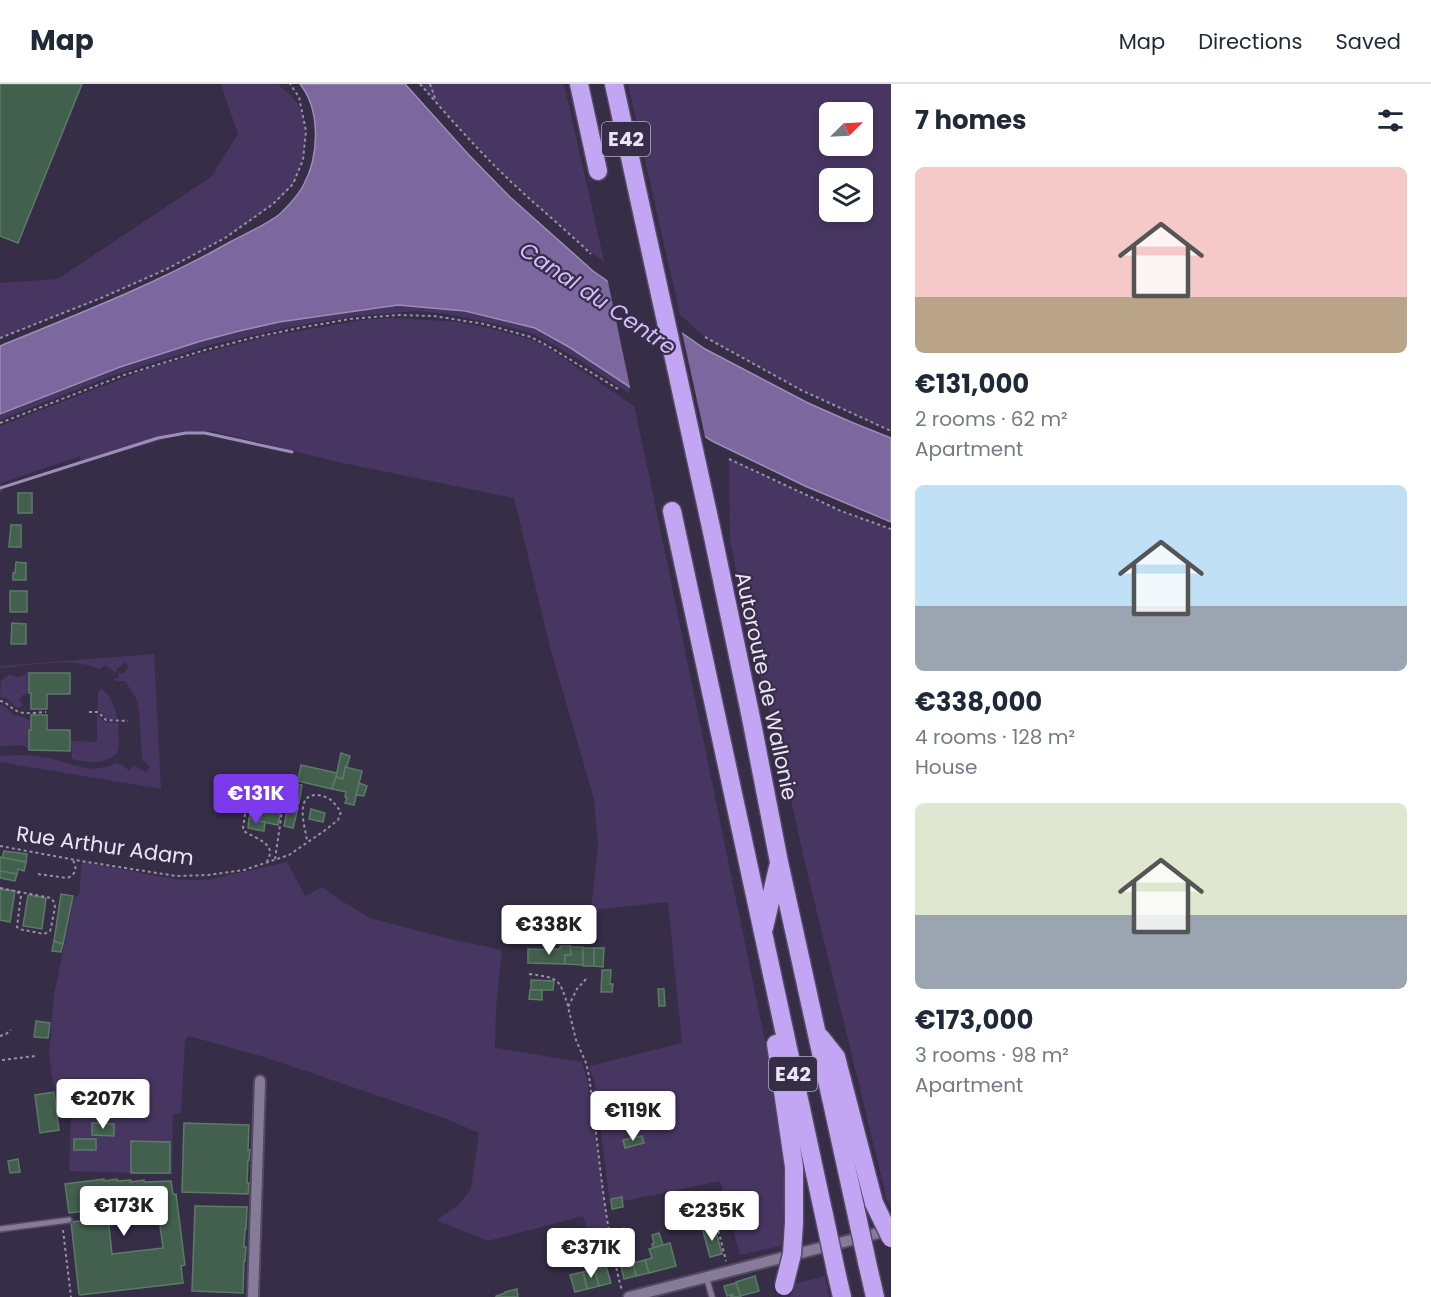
<!DOCTYPE html>
<html lang="en">
<head>
<meta charset="utf-8">
<style>
	body { margin:0; font-family:Poppins,sans-serif; background:#f2f2f3; color:#1f2937; height:100vh; display:flex; flex-direction:column; font-size:22px; white-space:nowrap }
	* { box-sizing:border-box; margin:0 }
	p { font-size:20px; color:#747a83 }
	.icon { flex:none; width:33px; height:33px; fill:none; stroke:currentColor; stroke-width:2; stroke-linecap:round; stroke-linejoin:round }
	.map { position:relative; flex:1; overflow:hidden }
	.panel { display:flex; flex-direction:column; background:#fff; width:540px }
	.panel>* { flex:none }
	.needle { width:39px; rotate:66deg }
	.controls { position:absolute; left:819px; top:18px; display:grid; gap:12px }
	.controls a { display:grid; place-items:center; width:54px; height:54px; border-radius:9px; background:#fff; box-shadow:0 3px 9px #0003; font-size:30px }
	.price { position:absolute; translate:-50% -51px; padding:0 14px; border-radius:6px; background:#fff; color:#222; font-size:20px; line-height:39px; filter:drop-shadow(0 2px 3px #0008) }
	.price::after { content:''; position:absolute; left:50%; top:36px; width:18px; height:14px; margin-left:-9px; background:inherit; clip-path:polygon(0 0,100% 0,50% 100%) }
	.price.current { background:#7c3aed; color:#fff }
	ul { padding:0; list-style:none }
	li { display:grid; align-content:center; gap:12px; height:318px; padding:0 24px }
	li span { display:grid; place-items:center; height:186px; border-radius:9px; color:#555 }
	li>.icon { margin-inline-start:auto }
	span .icon { width:108px; height:108px; fill:#fffc; stroke-width:1 }
	li b { font-size:26px }
	h2 { display:flex; justify-content:space-between; align-items:center; height:72px; padding:0 24px; font-size:26px }
	header { display:flex; align-items:center; gap:36px; box-sizing:border-box; height:84px; padding:0 30px; background:#fff; border-bottom:2px solid #e0e1e3 }
	header strong { font-size:28px }
	nav { display:flex; gap:33px; margin-inline-start:auto; font-size:21px }
	main { display:flex; flex:1; min-height:0 }
	.map>svg:first-child { display:block }
</style>
</head>
<body>
<header>
<strong>Map</strong>
<nav><a>Map</a><a>Directions</a><a>Saved</a></nav>
</header>
<main>
<div class="map">
<svg width="891" height="1213" viewBox="0 0 891 1213">
	<rect width="100%" height="100%" fill="#362d47"/>
	<!-- green -->
	<g fill="#473662" fill-rule="evenodd">
		<path d="M219,0h59c6,6 15,12 19,19 13,22 9,47 1,70 -2,4 -3,9 -6,13 -12,15 -30,26 -45,37 -75,51 -163,82 -247,115v-55l58,-4 153,-102 27,-43 -17,-49z"/>
		<path d="M420,0h144l40,177c-17,-10 -25,-20 -40,-32 -52,-44 -99,-93 -144,-145z"/>
		<path d="M628,0h263v347l-90,-41 -40,-22 -56,-31 -25,-22zM830,28h32v34h-32zM830,94h32v34h-32z"/>
		<path d="M398,221l67,7 70,16 34,19 60,40 1,7 -52,-35 -44,-25 -29,-8 -57,-12 -31,-3 -61,5 -72,12 -74,17 -96,30 -114,45v-6c78,-31 157,-64 239,-83 52,-13 106,-19 159,-26z"/>
		<polygon points="395,234 458,238 489,244 530,255 547,263 634,322 653,410 765,957 781,1068 785,1101 782,1156 780,1162 740,1171 720,1097 610,1120 595,1001 589,982 682,959 668,818 591,826 598,762 594,715 551,567 514,414 338,378 212,347 182,350 80,380 80,372 1,399 2,408 0,408 0,342 147,285 203,269 269,252 370,235"/>
		<polygon points="729,375 840,427 891,445 891,1121 887,1116 805,779 779,661 747,542 730,455"/>
		<path d="M154,570l7,135 -161,-27v-6c14,-1 29,-1 43,1 26,4 47,20 73,6l7,2 6,6 5,-6 12,8 4,-6 -8,-8 -3,-47 -3,-14 -11,-17h-10l-1,-2 6,-2 -2,-3 2,-2 2,2 7,-7 -4,-5 -9,8v3l-11,-8 -5,4c-31,-13 -68,-3 -100,-1v-2z"/>
		<path d="M28,587v21l-2,2 -4,1 -1,4 -2,1 4,6 -4,2 -3,-1 -8,-8 -8,-2 1,-16 9,-7c7,5 13,4 18,-3z"/>
		<path d="M101,605c11,7 14,18 16,30h-11l-7,-8h-1v-19z"/>
		<path d="M0,620l6,3 8,9c8,-1 11,1 17,6l-1,7h-2v20c-9,-8 -17,-1 -28,-3z"/>
		<path d="M97,630l8,8 13,1 1,22 -2,9c-18,11 -24,9 -45,5l-1,-18 23,1 3,-1z"/>
		<path d="M82,778l98,18h28l79,-18 18,34 17,-9 15,11 33,20 76,20 56,12 -6,59 -1,39 87,14c9,28 11,58 15,87 4,26 8,51 11,78l-20,4 -5,-15 -95,25 -47,-19 -4,-2 22,-16 12,-15 8,-56 -35,-15 -180,-61 -75,-21 -4,5 -4,72 -8,1 -1,60 -103,-3 2,-60h-13l-9,-54 5,-62 20,-97 5,-4z"/>
		<polygon points="825,1192 829,1213 790,1213 794,1200"/>
	</g>
	<!-- water -->
	<path fill="#7c689e" stroke="#9d8db8" stroke-width="1.5" d="M300,0h105l63,70 42,43 83,74 112,78 103,54 43,19 40,16v84l-86,-36 -93,-45 -143,-94 -34,-19 -70,-17 -67,-6 -119,17 -40,9 -38,10 -81,26 -120,47v-68c78,-32 156,-62 230,-104 13,-7 40,-19 51,-29 8,-8 18,-18 23,-29 15,-28 17,-74 -4,-100z"/>
	<!-- pier -->
	<polygon fill="#362d47" points="607,193 681,244 706,357 631,308"/>
	<g fill="none" stroke-linecap="round" stroke-linejoin="round">
		<!-- stream -->
		<polyline stroke="#9d8db8" stroke-width="3" points="0,404 158,354 186,349 205,349 292,368"/>
	</g>
	<!-- building -->
	<g fill="#42604d" stroke="#5c7b67" stroke-width="1.5">
		<polygon points="0,0 82,0 18,159 0,152"/>
		<rect x="18" y="409" width="14" height="20"/>
		<polygon points="11,441 21,441 21,463 9,463"/>
		<polygon points="16,478 26,479 26,496 13,496 13,489 15,489"/>
		<rect x="10" y="507" width="17" height="21"/>
		<polygon points="12,539 26,540 26,560 11,560"/>
		<polygon points="29,589 70,589 70,610 47,610 47,625 31,625 31,609 29,609"/>
		<polygon points="31,631 47,631 47,646 70,646 70,667 29,666 29,646 31,646"/>
		<polygon points="341,669 350,672 343,695 336,693"/>
		<polygon points="301,681 337,689 332,705 298,697"/>
		<polygon points="345,683 362,687 354,721 345,719 347,714 345,713 346,708 332,705 336,693 343,695"/>
		<polygon points="261,693 302,701 299,719 265,712 266,705 259,704"/>
		<polygon points="359,699 367,702 364,712 356,711"/>
		<polygon points="252,720 281,727 278,741 249,735"/>
		<polygon points="288,722 298,724 293,744 284,742"/>
		<polygon points="311,725 325,729 323,738 309,735"/>
		<polygon points="249,735 265,738 264,747 248,744"/>
		<polygon points="4,767 27,770 26,778 2,774"/>
		<polygon points="0,773 26,778 24,787 18,785 17,790 0,787"/>
		<polygon points="0,787 17,790 15,797 0,794"/>
		<polygon points="0,805 15,807 10,838 0,836"/>
		<polygon points="61,810 73,812 63,860 54,857"/>
		<polygon points="28,811 46,814 42,845 23,842"/>
		<polygon points="54,857 63,860 61,868 52,867"/>
		<polygon points="560,862 571,862 571,871 565,871 565,880 528,879 528,865 555,866 555,865 560,865"/>
		<polygon points="570,863 583,863 583,881 565,880 565,871 571,871"/>
		<rect x="583" y="864" width="11" height="18"/>
		<polygon points="594,864 604,864 603,883 594,882"/>
		<polygon points="602,886 611,886 610,900 613,900 612,908 601,908"/>
		<polygon points="531,896 554,897 553,906 531,906"/>
		<polygon points="658,905 664,905 665,922 659,922"/>
		<polygon points="530,906 542,906 542,916 529,915"/>
		<polygon points="36,937 50,939 48,954 34,953"/>
		<polygon points="54,1008 59,1046 40,1049 35,1011"/>
		<polygon points="92,1039 114,1040 114,1052 92,1051"/>
		<polygon points="184,1039 249,1041 248,1066 250,1066 249,1076 248,1076 247,1099 249,1099 248,1110 182,1108"/>
		<polygon points="642,1052 644,1059 625,1064 623,1056"/>
		<rect x="74" y="1055" width="22" height="11"/>
		<polygon points="131,1057 170,1058 170,1089 131,1089"/>
		<polygon points="18,1075 20,1088 10,1089 8,1077"/>
		<polygon points="104,1095 104,1097 117,1095 117,1097 131,1096 131,1098 144,1096 144,1098 171,1097 173,1110 176,1110 185,1181 181,1182 183,1199 80,1211 79,1210 71,1138 108,1134 112,1170 163,1164 157,1119 69,1129 65,1100"/>
		<polygon points="622,1113 623,1123 612,1125 611,1115"/>
		<polygon points="195,1122 247,1123 246,1145 245,1145 244,1163 246,1163 245,1177 244,1177 243,1209 192,1207"/>
		<polygon points="624,1144 626,1154 617,1156 615,1147"/>
		<polygon points="715,1144 722,1170 710,1173 703,1147"/>
		<polygon points="659,1149 663,1161 653,1164 652,1160 654,1159 652,1151"/>
		<polygon points="626,1154 629,1162 618,1166 617,1156"/>
		<polygon points="670,1159 676,1182 649,1189 645,1176 652,1174 649,1165"/>
		<polygon points="645,1176 649,1189 636,1192 633,1179"/>
		<polygon points="633,1179 636,1192 624,1195 621,1182"/>
		<polygon points="606,1182 611,1199 599,1202 594,1185"/>
		<polygon points="594,1185 599,1202 587,1205 583,1188"/>
		<polygon points="583,1188 587,1205 575,1208 570,1191"/>
		<polygon points="755,1192 759,1207 740,1212 736,1198"/>
		<polygon points="736,1199 741,1213 730,1213 733,1211 733,1210 727,1212 724,1202"/>
		<polygon points="517,1205 518,1213 496,1213 496,1212 505,1209 505,1208"/>
	</g>
	<g fill="none" stroke-linecap="round" stroke-linejoin="round">
		<!-- service casing -->
		<g stroke="#534b61" stroke-width="8">
			<g id="service">
				<polyline points="0,1145 69,1136"/>
				<polyline points="706,1192 712,1213"/>
			</g>
		</g>
		<!-- minor casing -->
		<g stroke="#534b61" stroke-width="14">
			<g id="minor">
				<polyline points="253,1213 260,997"/>
				<polyline points="629,1213 890,1146"/>
			</g>
		</g>
		<!-- motorway casing -->
		<g stroke="#534b61" stroke-width="21">
			<g id="motorway">
				<polyline points="579,0 598,87"/>
				<polyline points="614,0 712,448 751,634 779,778 855,1123"/>
				<polyline points="672,427 824,1131"/>
				<polyline points="764,844 778,783"/>
				<polyline points="821,954 836,973 874,1119"/>
				<polyline points="776,960 794,1083 794,1138"/>
				<polyline points="867,1178 875,1213"/>
				<polyline points="836,1187 842,1213"/>
			</g>
		</g>
		<!-- path -->
		<g stroke="#9891a6" stroke-width="2" stroke-dasharray="3 3" stroke-linecap="butt">
			<path d="M420,0c27,31 55,63 85,92 28,27 58,51 86,78"/>
			<polyline points="430,0 436,17"/>
			<polyline points="705,253 801,306 891,347"/>
			<polyline points="0,254 101,214 167,185 225,154 273,120 293,100 303,76 306,47 299,13 290,0"/>
			<polyline points="0,339 124,291 205,266 256,253 299,244 350,235 397,231 434,232 484,240 531,253 548,262 618,305"/>
			<polyline points="729,375 841,427 891,445"/>
			<path d="M0,617c7,1 10,7 17,10 7,4 21,1 29,1"/>
			<polyline points="89,628 98,628 106,636 128,637"/>
			<path d="M246,724l-3,20 1,3c12,8 34,13 23,30"/>
			<path d="M0,762l81,15 95,15 32,-1 36,-5 45,-15 35,-24 14,-11 3,-8c-3,-4 -6,-8 -9,-11 -8,-7 -24,-10 -28,2 -4,12 2,27 3,39"/>
			<polyline points="275,775 283,721"/>
			<path d="M38,790l29,4c9,-3 11,-11 5,-19"/>
			<polyline points="0,804 51,814 54,818 55,823 51,844 50,847 44,850 19,845 17,843 21,811 16,807"/>
			<path d="M529,890c29,4 30,3 39,32"/>
			<path d="M586,895l-9,10 -9,18 8,33 10,23 3,13c10,72 14,145 33,215"/>
			<polyline points="0,952 6,950 11,946"/>
			<polyline points="2,976 35,972"/>
			<polyline points="717,1141 726,1177"/>
			<polyline points="63,1146 71,1213"/>
		</g>
		<!-- service -->
		<use href="#service" stroke="#867c9a" stroke-width="5"/>
		<!-- minor -->
		<use href="#minor" stroke="#867c9a" stroke-width="10"/>
		<!-- motorway -->
		<use href="#motorway" stroke="#c2a5f3" stroke-width="18"/>
		<!-- motorway-bridge casing -->
		<g stroke="#534b61" stroke-width="21" stroke-linecap="butt">
			<g id="motorway-bridge">
				<polyline points="874,1119 891,1154"/>
				<polyline points="855,1123 867,1178"/>
				<polyline points="824,1131 836,1187"/>
				<polyline points="784,1202 792,1170 794,1138"/>
			</g>
		</g>
		<!-- motorway-bridge -->
		<use href="#motorway-bridge" stroke="#c2a5f3" stroke-width="18"/>
	</g>
	<g text-anchor="middle" stroke-width="4.5" stroke-linejoin="round" paint-order="stroke">
		<!-- shield labels -->
		<g fill="#362d47" stroke="#b4adc1" stroke-width="1.5">
			<rect x="602" y="38" width="48" height="34" rx="4.5"/>
			<rect x="769" y="973" width="48" height="34" rx="4.5"/>
		</g>
		<g font-size="20" font-weight="bold" fill="#eae4f5">
			<text x="626" y="62">E42</text>
			<text x="793" y="997">E42</text>
		</g>
		<!-- street labels -->
		<g font-size="21" fill="#eae4f5" stroke="#362d47">
			<text transform="translate(766 602) rotate(78)" y="7">Autoroute de Wallonie</text>
			<text transform="translate(105 762) rotate(8)" y="7">Rue Arthur Adam</text>
		</g>
		<!-- water labels -->
		<g font-size="22" font-style="italic" fill="#d4bdfe" stroke="#362d47">
			<text transform="translate(598 214) rotate(34)" y="8">Canal du Centre</text>
		</g>
	</g>
</svg>
<div class="controls">
<a><svg class="needle" viewBox="-14 -14 28 28"><path d="M0-13l5 13h-10z" fill="#e53935"/><path d="M0 13l5-13h-10z" fill="#747a83"/></svg></a>
<a><svg class="icon" aria-label="layers" viewBox="0 0 24 24"><path d="M12 4l9 5-9 5-9-5zM3 14l9 5 9-5"/></svg></a>
</div>
<b class="price current" style="left:256px;top:741px">€131K</b>
<b class="price" style="left:549px;top:872px">€338K</b>
<b class="price" style="left:103px;top:1046px">€207K</b>
<b class="price" style="left:633px;top:1058px">€119K</b>
<b class="price" style="left:124px;top:1153px">€173K</b>
<b class="price" style="left:712px;top:1158px">€235K</b>
<b class="price" style="left:591px;top:1195px">€371K</b>
</div>
<section class="panel">
<h2>7 homes<svg class="icon" aria-label="filters" viewBox="0 0 24 24"><path d="M4 7h16M4 17h16"/><circle cx="9" cy="7" r="2"/><circle cx="15" cy="17" r="2"/></svg></h2>
<ul>
<li><span style="background:linear-gradient(#f6c9c9 70%,#b9a48a 0)"><svg class="icon" aria-label="home" viewBox="0 0 24 24"><path d="M3 11l9-7 9 7M6 9v11h12V9"/></svg></span><div><b>€131,000</b><p>2 rooms · 62 m²</p><p>Apartment</p></div></li>
<li><span style="background:linear-gradient(#bfe0f5 65%,#9aa5b1 0)"><svg class="icon" aria-label="home" viewBox="0 0 24 24"><path d="M3 11l9-7 9 7M6 9v11h12V9"/></svg></span><div><b>€338,000</b><p>4 rooms · 128 m²</p><p>House</p></div></li>
<li><span style="background:linear-gradient(#dfe7d0 60%,#9aa5b1 0)"><svg class="icon" aria-label="home" viewBox="0 0 24 24"><path d="M3 11l9-7 9 7M6 9v11h12V9"/></svg></span><div><b>€173,000</b><p>3 rooms · 98 m²</p><p>Apartment</p></div></li>
</ul>
</section>
</main>
</body>
</html>
